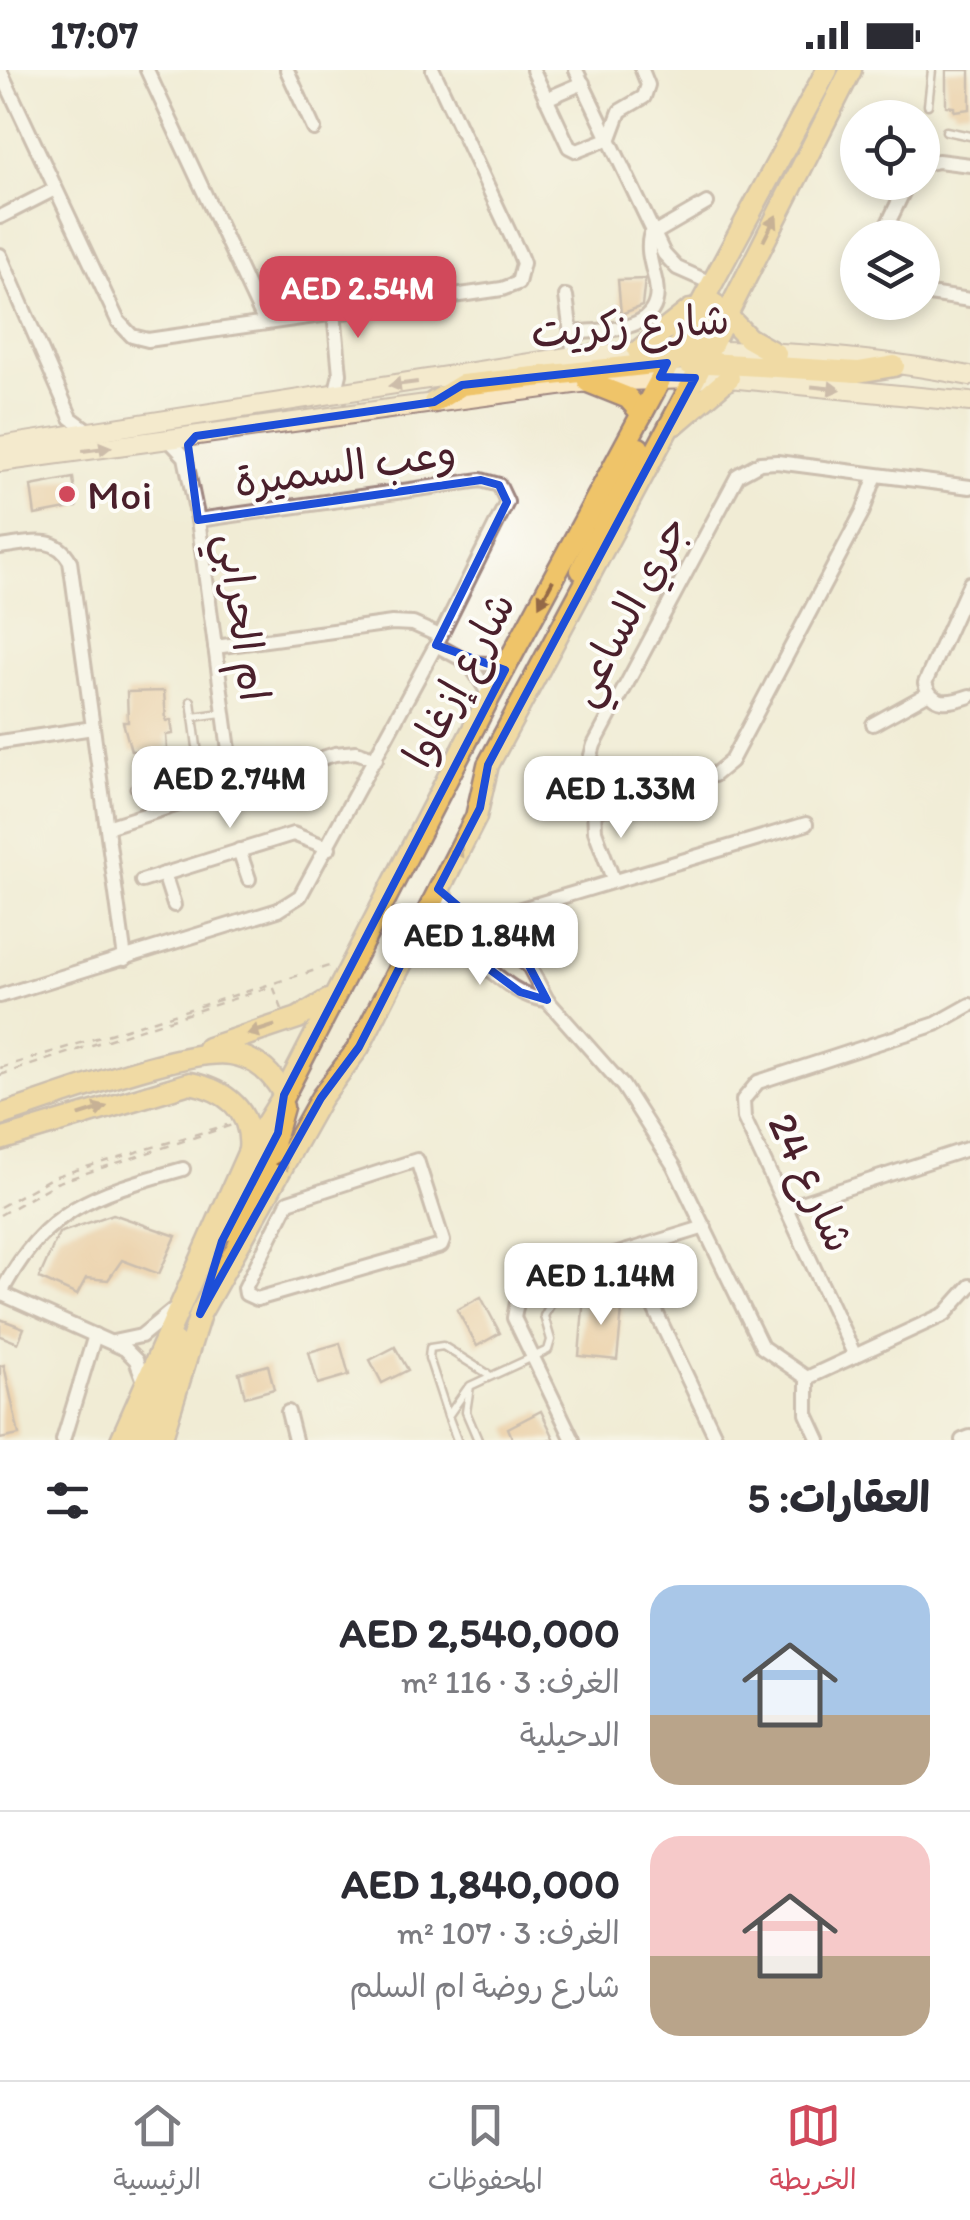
<!DOCTYPE html>
<html lang="ar">
<head>
<meta charset="utf-8">
<style>
	body { margin:0; font-family:Itim,"Playpen Sans Arabic",sans-serif; background:#f7f7f7; color:#2b2b33; direction:rtl; height:100vh; display:flex; flex-direction:column; font-size:38px; white-space:nowrap }
	* { box-sizing:border-box; margin:0 }
	p { font-size:32px; color:#7c7c81 }
	.icon { flex:none; width:55px; height:55px; fill:none; stroke:currentColor; stroke-width:2; stroke-linecap:round; stroke-linejoin:round }
	.map { position:relative; height:1370px; overflow:hidden; direction:ltr }
	.sheet { display:flex; flex-direction:column; background:#fff; flex:1 }
	.sheet>* { flex:none }
	.buttons { position:absolute; left:840px; top:30px; display:grid; gap:20px }
	.buttons a { display:grid; place-items:center; width:100px; height:100px; border-radius:50%; background:#fff; box-shadow:0 5px 15px #0003; font-size:50px }
	.price { position:absolute; translate:-50% -85px; padding:0 22px; border-radius:20px; background:#fff; color:#222; font-size:32px; line-height:65px; filter:drop-shadow(0 2px 5px #0008) }
	.price::after { content:''; position:absolute; left:50%; top:60px; width:30px; height:22px; margin-left:-15px; background:inherit; clip-path:polygon(0 0,100% 0,50% 100%) }
	.price.active { background:#d1495b; color:#fff }
	ul { padding:0; list-style:none }
	li { display:flex; align-items:center; gap:30px; height:250px; padding:0 40px }
	li+li { border-top:2px solid #e1e1e2 }
	li span { display:grid; place-items:center; flex:none; width:280px; height:200px; border-radius:30px; color:#555 }
	li>.icon { margin-inline-start:auto }
	span .icon { width:120px; height:120px; fill:#fffc; stroke-width:1 }
	li b { font-size:42px }
	h2 { display:flex; justify-content:space-between; align-items:center; height:120px; padding:0 40px; font-size:42px }
	.status { display:flex; justify-content:space-between; align-items:center; height:70px; padding:0 50px; background:#fff; direction:ltr }
	.status svg { height:28px; fill:currentColor }
	.tabs { display:flex; justify-content:space-around; align-items:center; height:140px; border-top:2px solid #e1e1e2; background:#fff; font-size:28px; color:#7c7c81 }
	.tabs a { display:grid; justify-items:center; gap:5px }
	.tabs .active { color:#d1495b }
	.map>svg:first-child { display:block }
</style>
</head>
<body>
<div class="status"><b>17:07</b><svg viewBox="0 0 49 12"><path d="M0 12V9h3v3zM5 12V6h3v6zM10 12V3h3v9zM15 12V0h3v12zM26 1h20v11H26zM47 4h2v5h-2z"/></svg></div>
<div class="map">
<svg width="970" height="1370" viewBox="0 0 970 1370">
	<rect width="100%" height="100%" fill="#fdfcf7"/>
	<filter id="ink" filterUnits="userSpaceOnUse"><feTurbulence type="fractalNoise" baseFrequency=".01" numOctaves="2"/><feDisplacementMap in="SourceGraphic" scale="20" xChannelSelector="R" yChannelSelector="G"/><feConvolveMatrix kernelMatrix="1 2 1 2 8 2 1 2 1" color-interpolation-filters="sRGB"/></filter>
	<filter id="wash" filterUnits="userSpaceOnUse"><feTurbulence type="fractalNoise" baseFrequency=".0048" numOctaves="4" result="noise"/><feDisplacementMap in="SourceGraphic" scale="40" xChannelSelector="R" yChannelSelector="G"/><feGaussianBlur stdDeviation="2.25" result="paint"/><feColorMatrix in="noise" values="0 0 0 0 0 0 0 0 0 0 0 0 0 0 0 0 0 1.4 0 .05"/><feComposite in="paint" operator="in"/></filter>
	<g filter="url(#wash)">
		<rect width="100%" height="100%" fill="#f1ecd6"/>
		<g id="blocks">
			<!-- building -->
			<g fill="#e7b47e">
				<polygon points="946,0 970,0 970,39 954,41 954,37 946,36"/>
				<polygon points="645,209 642,236 621,244 618,210"/>
				<polygon points="73,408 77,437 35,445 31,416"/>
				<polygon points="164,621 166,651 171,650 173,664 166,665 167,679 131,681 123,652 128,652 127,622"/>
				<polygon points="113,1144 176,1166 159,1204 122,1190 108,1210 86,1208 77,1225 39,1208 59,1163"/>
				<polygon points="584,1226 623,1230 617,1290 579,1286"/>
				<polygon points="481,1227 500,1263 477,1276 457,1240"/>
				<polygon points="0,1249 24,1258 18,1273 0,1266"/>
				<polygon points="340,1273 349,1305 318,1314 309,1282"/>
				<polygon points="395,1277 408,1300 382,1313 370,1290"/>
				<polygon points="4,1295 19,1365 0,1369 0,1296"/>
				<polygon points="268,1295 274,1319 245,1327 239,1303"/>
				<polygon points="541,1341 555,1370 513,1370 508,1358"/>
			</g>
		</g>
	</g>
	<g filter="url(#ink)">
		<use href="#blocks" fill-opacity="0" stroke="#9e8680" stroke-width="2.5"/>
		<g fill="none" stroke-linecap="round" stroke-linejoin="round">
			<!-- lane casing -->
			<g stroke="#9e8680" stroke-width="11">
				<g id="lane">
					<polyline points="928,35 932,0"/>
					<polyline points="946,61 970,66"/>
					<polyline points="191,631 199,692"/>
					<polyline points="193,647 222,643"/>
					<polyline points="156,711 164,740"/>
					<polyline points="134,718 176,704"/>
					<polyline points="553,1204 559,1225"/>
					<polyline points="448,1346 429,1288 430,1278 443,1276 488,1304"/>
					<polyline points="457,1370 448,1346 467,1319"/>
					<polyline points="478,1370 466,1342 470,1316 548,1280 551,1270 544,1246 554,1228 606,1213"/>
				</g>
			</g>
			<!-- street casing -->
			<g stroke="#9e8680" stroke-width="18">
				<g id="street">
					<polyline points="0,0 118,251 132,266 148,270 502,219 518,213 523,193 519,183 433,0"/>
					<polyline points="147,0 265,253"/>
					<polyline points="287,0 314,59"/>
					<polyline points="533,0 569,77 577,81 610,68 620,41 644,27 648,15 642,0"/>
					<polyline points="576,0 664,184 677,198 711,213"/>
					<polyline points="546,29 583,13"/>
					<polyline points="922,94 938,91 970,95"/>
					<polyline points="0,147 55,119"/>
					<polyline points="881,168 908,112"/>
					<polyline points="0,185 71,348 90,362"/>
					<polyline points="922,223 970,230"/>
					<polyline points="566,226 574,286"/>
					<polyline points="334,242 340,304 335,325"/>
					<path d="M571,263c33,-4 93,1 85,-49 -3,-16 -10,-32 -6,-48l57,-33"/>
					<polyline points="169,370 185,387 198,450 234,717"/>
					<polyline points="876,405 863,441 731,691 714,705 615,737 604,739 589,734 582,717 594,675 738,405 760,393 777,392 970,417"/>
					<path d="M0,477c27,-3 55,-14 70,14l55,398"/>
					<path d="M970,513l-45,100c7,24 25,20 45,13"/>
					<polyline points="436,575 469,593 507,595"/>
					<polyline points="215,577 392,553 413,554 440,566"/>
					<polyline points="469,593 490,626"/>
					<polyline points="873,654 929,623"/>
					<polyline points="0,672 93,658"/>
					<polyline points="594,737 595,761 613,809"/>
					<polyline points="107,757 335,684 356,682 376,689"/>
					<polyline points="239,780 249,809"/>
					<polyline points="164,804 174,835"/>
					<polyline points="142,811 293,764 329,778"/>
					<polyline points="438,818 457,841 529,896 547,930 623,1016 674,1096 762,1277 807,1308 807,1344 819,1370"/>
					<polyline points="474,853 806,754"/>
					<path d="M419,860c52,4 77,65 128,70"/>
					<polyline points="0,926 278,840 300,826 436,575 507,432 499,415 481,410 198,450"/>
					<polygon points="417,1090 443,1171 441,1176 257,1229 246,1224 245,1218 288,1132"/>
					<polyline points="788,1137 970,1078"/>
					<polyline points="627,1181 717,1370"/>
					<polyline points="0,1223 125,1279 136,1290 144,1311"/>
					<path d="M1,1223c45,-86 93,-99 182,-124"/>
					<polyline points="113,1272 141,1266 174,1239"/>
					<polyline points="855,1286 744,1048 743,1030 758,1012 936,954 970,935"/>
					<polyline points="807,1308 945,1244 970,1216"/>
					<polyline points="288,1342 295,1370"/>
					<polyline points="63,1370 95,1265"/>
					<polyline points="573,1370 514,1248 519,1222 553,1204 705,1157"/>
					<polyline points="962,1370 970,1367"/>
				</g>
			</g>
			<!-- secondary casing -->
			<g stroke="#9e8680" stroke-width="22">
				<g id="secondary">
					<path d="M0,376l574,-90c130,-11 267,-5 396,20"/>
					<polyline points="0,392 588,312 729,308 970,332"/>
				</g>
			</g>
			<!-- primary casing -->
			<g stroke="#9e8680" stroke-width="25">
				<g id="primary">
					<polyline points="726,245 748,268 776,284"/>
					<polyline points="638,281 690,240"/>
					<polyline points="692,292 858,302 894,296"/>
					<polyline points="689,294 714,234"/>
					<polyline points="588,312 628,328 642,344"/>
					<polyline points="434,332 462,315 671,292 709,280"/>
					<polyline points="675,354 729,308"/>
					<polyline points="581,500 639,378"/>
					<polyline points="208,978 298,948 328,930"/>
					<path d="M0,1045c50,-15 186,-68 231,-61 25,4 42,20 53,41"/>
					<path d="M0,1070l190,-57c36,7 63,28 59,68"/>
					<polyline points="228,1160 272,1077 283,1037"/>
					<polyline points="121,1370 248,1083 284,1025 490,626 827,0"/>
					<polyline points="142,1370 175,1272"/>
					<polyline points="161,1370 200,1244 321,1028 359,977 476,747 488,695 695,308 851,0"/>
				</g>
			</g>
			<!-- path -->
			<g stroke="#9e8680" stroke-width="2.5" stroke-dasharray="8 8" stroke-linecap="butt">
				<polyline points="0,998 332,895"/>
				<polyline points="0,1005 273,916 282,939"/>
				<polyline points="0,1137 53,1107 227,1055"/>
				<polyline points="0,1145 56,1113 232,1055"/>
			</g>
			<!-- lane -->
			<use href="#lane" stroke="#fff" stroke-width="6"/>
			<!-- street -->
			<use href="#street" stroke="#fff" stroke-width="12"/>
			<!-- secondary -->
			<use href="#secondary" stroke="#f9e7c3" stroke-width="18"/>
			<!-- primary -->
			<use href="#primary" stroke="#efc469" stroke-width="20"/>
		</g>
		<!-- one-way arrows -->
		<defs><path id="oneway-solid" d="M-6-.8H1V-3.2L6.5 0L1 3.2V.8H-6Z" transform="scale(2.5)"/></defs>
		<g fill="#946947">
			<use href="#oneway-solid" transform="translate(770 158) rotate(-63)"/>
			<use href="#oneway-solid" transform="translate(546 523) rotate(118)"/>
			<use href="#oneway-solid" transform="translate(455 787) rotate(-62)"/>
			<use href="#oneway-solid" transform="translate(261 960) rotate(162)"/>
			<use href="#oneway-solid" transform="translate(93 1041) rotate(-18)"/>
			<use href="#oneway-solid" transform="translate(280 1100) rotate(-60)"/>
		</g>
		<g fill="#a28377">
			<use href="#oneway-solid" transform="translate(403 314) rotate(172)"/>
			<use href="#oneway-solid" transform="translate(826 318) rotate(6)"/>
			<use href="#oneway-solid" transform="translate(97 379) rotate(-8)"/>
		</g>
	</g>
	<!-- marked area -->
	<path d="M0 0H970V1370H0ZM667,293l-7,14 35,1 -207,387 -8,43 -42,81 91,77 18,34 -27,-8 -75,-56 -26,-7 -60,118 -38,51 -121,216 22,-73 56,-108 6,-38 221,-425 -69,-25 71,-143 -8,-17 -18,-5 -283,40 -10,-75 8,-9 238,-34 28,-17z" fill="#f1ecd6" fill-opacity=".55" fill-rule="evenodd"/>
	<path fill="none" stroke="#1d4ed8" stroke-width="8" stroke-linejoin="round" d="M667,293l-7,14 35,1 -207,387 -8,43 -42,81 91,77 18,34 -27,-8 -75,-56 -26,-7 -60,118 -38,51 -121,216 22,-73 56,-108 6,-38 221,-425 -69,-25 71,-143 -8,-17 -18,-5 -283,40 -10,-75 8,-9 238,-34 28,-17z"/>
	<!-- markers -->
	<circle fill="#d1495b" stroke="#fdfcf7" stroke-width="4" cx="67" cy="424" r="10"/>
	<g text-anchor="middle" stroke-width="8" stroke-linejoin="round" paint-order="stroke">
		<!-- street labels -->
		<g font-size="42" fill="#4a1f2b" stroke="#fdfcf7">
			<text transform="translate(630 255) rotate(-4)" y="15">شارع زكريت</text>
			<text transform="translate(345 396) rotate(-8)" y="15">وعب السميرة</text>
			<text transform="translate(627 540) rotate(-62)" y="15">جري الساعي</text>
			<text transform="translate(244 547) rotate(82)" y="15">ام الحرابي</text>
			<text transform="translate(458 609) rotate(-62)" y="15">شارع إزغاوا</text>
			<text transform="translate(812 1112) rotate(65)" y="15">شارع 24</text>
		</g>
		<!-- poi labels -->
		<g font-size="42" fill="#4a1f2b" stroke="#fdfcf7" text-anchor="start">
			<text x="87" y="439">Moi</text>
		</g>
	</g>
</svg>
<div class="buttons">
<a><svg class="icon" aria-label="locate" viewBox="0 0 24 24"><circle cx="12" cy="12" r="6"/><path d="M12 2v4M12 18v4M2 12h4M18 12h4"/></svg></a>
<a><svg class="icon" aria-label="layers" viewBox="0 0 24 24"><path d="M12 4l9 5-9 5-9-5zM3 14l9 5 9-5"/></svg></a>
</div>
<b class="price active" style="left:358px;top:271px">AED 2.54M</b>
<b class="price" style="left:230px;top:761px">AED 2.74M</b>
<b class="price" style="left:621px;top:771px">AED 1.33M</b>
<b class="price" style="left:480px;top:918px">AED 1.84M</b>
<b class="price" style="left:601px;top:1258px">AED 1.14M</b>
</div>
<section class="sheet">
<h2>العقارات: 5<svg class="icon" aria-label="filters" viewBox="0 0 24 24"><path d="M4 7h16M4 17h16"/><circle cx="9" cy="7" r="2"/><circle cx="15" cy="17" r="2"/></svg></h2>
<ul>
<li><span style="background:linear-gradient(#a9c7e8 65%,#b9a48a 0)"><svg class="icon" aria-label="home" viewBox="0 0 24 24"><path d="M3 11l9-7 9 7M6 9v11h12V9"/></svg></span><div><b>AED 2,540,000</b><p>الغرف: 3 · 116 m²</p><p>الدحيلية</p></div></li>
<li><span style="background:linear-gradient(#f6c9c9 60%,#b9a48a 0)"><svg class="icon" aria-label="home" viewBox="0 0 24 24"><path d="M3 11l9-7 9 7M6 9v11h12V9"/></svg></span><div><b>AED 1,840,000</b><p>الغرف: 3 · 107 m²</p><p>شارع روضة ام السلم</p></div></li>
</ul>
</section>
<nav class="tabs">
<a class="active"><svg class="icon" aria-label="map" viewBox="0 0 24 24"><path d="M3 6l6-2 6 2 6-2v14l-6 2-6-2-6 2zM9 4v14M15 6v14"/></svg>الخريطة</a>
<a><svg class="icon" aria-label="saved" viewBox="0 0 24 24"><path d="M7 4h10v16l-5-4-5 4z"/></svg>المحفوظات</a>
<a><svg class="icon" aria-label="home" viewBox="0 0 24 24"><path d="M3 11l9-7 9 7M6 9v11h12V9"/></svg>الرئيسية</a>
</nav>
</body>
</html>
